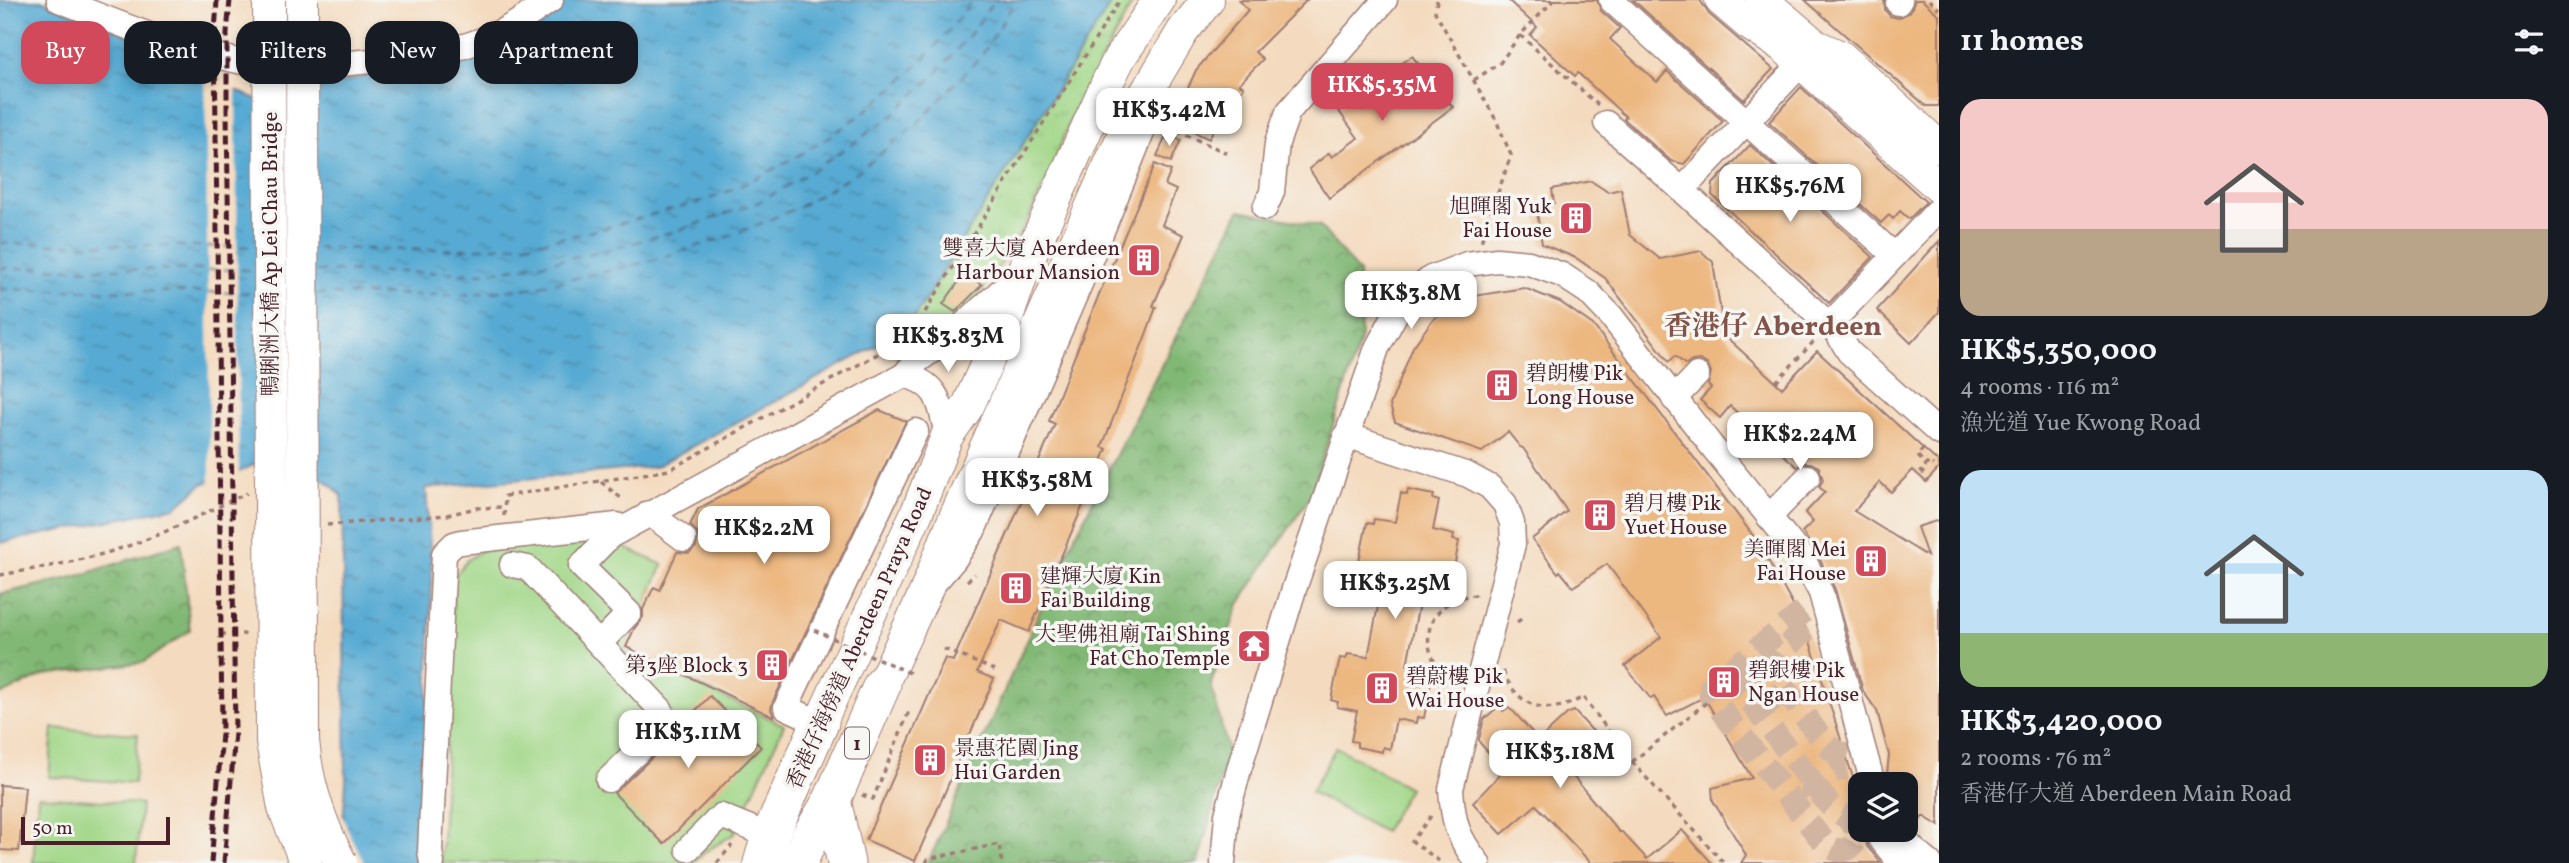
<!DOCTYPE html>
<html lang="en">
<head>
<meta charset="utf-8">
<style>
	body { margin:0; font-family:Vollkorn,"Noto Serif TC",serif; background:#242831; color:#f1f3f6; height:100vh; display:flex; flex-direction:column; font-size:26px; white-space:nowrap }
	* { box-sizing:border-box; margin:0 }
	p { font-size:23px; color:#9ea1a6 }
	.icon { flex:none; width:38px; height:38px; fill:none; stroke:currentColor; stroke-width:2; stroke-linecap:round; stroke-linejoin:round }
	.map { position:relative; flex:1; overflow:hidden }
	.side { display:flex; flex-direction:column; background:#171b24; width:630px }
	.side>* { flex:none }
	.guide { position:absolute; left:21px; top:21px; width:665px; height:63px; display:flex; gap:14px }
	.tools { position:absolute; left:1848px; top:772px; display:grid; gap:14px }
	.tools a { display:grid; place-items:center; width:70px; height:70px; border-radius:14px; background:#171b24; box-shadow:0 4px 10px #0003; font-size:35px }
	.scale { position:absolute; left:21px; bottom:18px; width:149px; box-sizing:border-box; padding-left:7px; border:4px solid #4a1f2b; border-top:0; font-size:19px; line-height:24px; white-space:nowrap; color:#4a1f2b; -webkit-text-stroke:5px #f6f6f2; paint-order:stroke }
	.price { position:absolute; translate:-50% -60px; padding:0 16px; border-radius:14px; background:#fff; color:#222; font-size:23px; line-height:46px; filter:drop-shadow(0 2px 4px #0008) }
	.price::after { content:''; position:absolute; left:50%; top:42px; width:21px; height:16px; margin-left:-10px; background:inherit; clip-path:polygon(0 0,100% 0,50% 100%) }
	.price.selected { background:#d1495b; color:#fff }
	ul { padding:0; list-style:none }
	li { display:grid; align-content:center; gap:14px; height:371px; padding:0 21px }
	li span { display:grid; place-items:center; height:217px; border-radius:21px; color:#555 }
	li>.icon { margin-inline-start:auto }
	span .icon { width:126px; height:126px; fill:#fffc; stroke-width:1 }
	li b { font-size:30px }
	h2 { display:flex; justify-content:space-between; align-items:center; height:84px; padding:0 21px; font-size:30px }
	.chip { padding:0 24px; border-radius:21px; background:#171b24; box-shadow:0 4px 10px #0003; font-size:24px; line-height:63px }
	.chip.selected { background:#d1495b; color:#fff }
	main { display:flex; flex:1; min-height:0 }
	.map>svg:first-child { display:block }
</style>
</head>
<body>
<main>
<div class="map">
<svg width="1939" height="863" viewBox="0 0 1939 863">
	<defs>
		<pattern id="forest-crowns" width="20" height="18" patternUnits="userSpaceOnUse" patternTransform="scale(1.75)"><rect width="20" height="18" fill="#81b874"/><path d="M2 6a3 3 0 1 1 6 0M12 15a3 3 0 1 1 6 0" fill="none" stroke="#6c955f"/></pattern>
		<pattern id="park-tufts" width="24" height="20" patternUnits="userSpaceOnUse" patternTransform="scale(1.75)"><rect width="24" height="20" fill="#a2d788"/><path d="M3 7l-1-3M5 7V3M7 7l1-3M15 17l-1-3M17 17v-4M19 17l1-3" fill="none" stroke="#8db876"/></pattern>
		<pattern id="water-ripples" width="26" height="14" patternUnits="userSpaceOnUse" patternTransform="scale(1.75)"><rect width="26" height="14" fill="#57aad3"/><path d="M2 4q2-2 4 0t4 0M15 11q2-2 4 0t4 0" fill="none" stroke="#4a8aab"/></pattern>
	</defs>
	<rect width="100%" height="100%" fill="#f6f6f2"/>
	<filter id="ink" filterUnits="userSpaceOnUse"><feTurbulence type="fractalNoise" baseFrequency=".0143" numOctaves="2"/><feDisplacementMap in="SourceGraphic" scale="14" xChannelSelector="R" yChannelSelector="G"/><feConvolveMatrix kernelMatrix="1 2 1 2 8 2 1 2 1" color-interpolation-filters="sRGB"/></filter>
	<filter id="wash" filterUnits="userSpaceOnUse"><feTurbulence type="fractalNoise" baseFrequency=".00686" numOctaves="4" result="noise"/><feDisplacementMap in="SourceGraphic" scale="28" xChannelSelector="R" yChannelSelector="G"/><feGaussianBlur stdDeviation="1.57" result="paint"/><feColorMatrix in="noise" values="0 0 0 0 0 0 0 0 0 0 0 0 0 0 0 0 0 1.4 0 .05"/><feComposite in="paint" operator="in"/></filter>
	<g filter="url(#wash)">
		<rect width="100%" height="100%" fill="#f4dbbf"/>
		<!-- forest -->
		<g fill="url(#forest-crowns)" stroke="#666c50" stroke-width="2">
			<polygon points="1240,210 1320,226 1359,273 1361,337 1311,495 1239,604 1211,684 1228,751 1198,863 928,863 1057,572"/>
			<polygon points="181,543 190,630 144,662 44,675 0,695 0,594 78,576"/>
		</g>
		<!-- park -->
		<polygon fill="url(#park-tufts)" stroke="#767b5a" stroke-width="2" points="1113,0 1134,0 1073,113 1050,173 1025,225 1004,259 971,308 943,334 898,360 889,340 907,329"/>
		<!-- garden -->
		<g fill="#a2d788" stroke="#767b5a" stroke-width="2">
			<polygon points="607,533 610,541 663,565 624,651 784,725 734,834 705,852 694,863 441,863 454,577 467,560 485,548"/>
			<polygon points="53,728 138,734 134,783 49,777"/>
			<polygon points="1336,747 1409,788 1384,832 1311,792"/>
			<polygon points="38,796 141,804 136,863 33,863"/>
		</g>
		<!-- water -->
		<polygon fill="url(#water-ripples)" stroke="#50647f" stroke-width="2" points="0,0 41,0 198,63 235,90 256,99 313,90 495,42 560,0 1113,0 907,329 655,467 426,488 432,576 423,863 340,863 346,782 342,496 331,485 305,467 257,463 237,473 202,484 176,507 0,543"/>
		<!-- pier -->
		<g fill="#f4dbbf">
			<polygon points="205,64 236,86 239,476 210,485"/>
			<polygon points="341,812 350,835 365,863 336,863"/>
		</g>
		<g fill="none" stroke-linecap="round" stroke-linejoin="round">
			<!-- ferry -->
			<g stroke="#4f576e" stroke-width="2" stroke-dasharray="9 7" stroke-linecap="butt">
				<polyline points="0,243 255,247"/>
				<path d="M316,248c64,1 128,4 191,-2 44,-4 88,-15 130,-27 24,-7 49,-13 72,-20 25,-9 49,-22 72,-34 77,-41 141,-94 191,-165"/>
				<polyline points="0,268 255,270"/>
				<polyline points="316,271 480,273 531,266 607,250 683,229 759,202 814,170 889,118 936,74 974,30 994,0"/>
				<polyline points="0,289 254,293"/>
				<polyline points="316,294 462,295 531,288 647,262 736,234 799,207 860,170 916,125 982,55 1016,0"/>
			</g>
		</g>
		<g id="blocks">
			<!-- building -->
			<g fill="#edb780">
				<polygon points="1239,0 1307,0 1255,52 1263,59 1239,84 1244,87 1229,107 1225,104 1209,139 1173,122 1196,70 1248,10"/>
				<polygon points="1508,0 1597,0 1601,11 1620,28 1610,39 1657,82 1667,71 1723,121 1684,164 1671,161 1624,119 1626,117 1578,73 1575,76 1530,35 1537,27"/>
				<polygon points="1633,0 1700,0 1709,14 1773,69 1744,100"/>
				<polygon points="1805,0 1884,0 1885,10 1890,16 1898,18 1910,12 1915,0 1922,0 1939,15 1939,106 1926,106"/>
				<polygon points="1412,56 1453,107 1329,198 1309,169 1329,153 1332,157 1358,138 1338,110"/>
				<polygon points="1801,87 1926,202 1909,219 1900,211 1893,219 1889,215 1881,223 1769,122"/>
				<polygon points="1167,134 1181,140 1171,162 1157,156"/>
				<polygon points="1750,145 1873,257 1829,303 1712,195 1713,184"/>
				<polygon points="1155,164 1171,171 1165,185 1176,190 1162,225 1184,235 1153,306 1156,307 1145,337 1102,447 1107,449 1029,632 1001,620 977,672 994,679 915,861 866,840 945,658 953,661 1002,547 1055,424 1049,421 1098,297"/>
				<polygon points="1591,181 1608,192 1621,189 1630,235 1660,259 1701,251 1713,262 1724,335 1782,388 1817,351 1939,463 1939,468 1926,482 1913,470 1891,492 1880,482 1854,511 1927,556 1917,527 1939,520 1939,826 1923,816 1916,826 1906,812 1906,784 1892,784 1887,774 1889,755 1877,711 1863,691 1835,589 1815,550 1802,532 1813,522 1805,513 1825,492 1819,487 1823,480 1819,467 1811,463 1803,463 1797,467 1730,406 1720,418 1700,400 1711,388 1708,385 1711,372 1708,365 1700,360 1692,361 1686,365 1675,356 1669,362 1605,278 1576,258 1542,244 1536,206 1554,203 1552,189"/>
				<polygon points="1939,241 1939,312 1911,343 1877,310"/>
				<polygon points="965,273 982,285 955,312 943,304"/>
				<polygon points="1524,288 1560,302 1593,325 1758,542 1806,629 1860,800 1860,830 1864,830 1867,846 1881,863 1741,863 1746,855 1713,801 1712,788 1752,778 1704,697 1667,716 1654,697 1651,699 1625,666 1661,637 1607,564 1573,587 1560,571 1558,573 1532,539 1567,511 1523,448 1520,447 1508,432 1482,452 1395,422 1390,405 1413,347 1433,319 1474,296"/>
				<polygon points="879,410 906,421 773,701 771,709 774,717 626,647 634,629 643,617 643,609 654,587 660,590 677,552 689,553 696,547 698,534 690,525 698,509"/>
				<polygon points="1408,490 1434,495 1433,499 1439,501 1433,530 1454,535 1453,540 1459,541 1451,584 1444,582 1443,588 1423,584 1411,644 1407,665 1427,669 1426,675 1432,676 1424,718 1417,717 1416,723 1396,719 1390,749 1383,747 1382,752 1357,747 1357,742 1351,741 1357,711 1337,707 1338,702 1331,700 1340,658 1346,659 1348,654 1368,657 1373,631 1384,577 1364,573 1365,567 1358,566 1367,523 1373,524 1374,519 1395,522 1401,493 1407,495"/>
				<polygon points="710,696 761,747 664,844 614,793 669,742 674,732"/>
				<polygon points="1499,706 1503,711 1508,708 1514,712 1539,740 1567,714 1574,711 1603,742 1571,774 1619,832 1622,832 1647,859 1682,830 1712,863 1591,863 1536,805 1502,834 1473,803 1504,770 1480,743 1479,739 1484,719"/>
				<polygon points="0,785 25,787 19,851 0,850"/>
			</g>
		</g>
	</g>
	<g filter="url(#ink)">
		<use href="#blocks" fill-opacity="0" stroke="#9f7d75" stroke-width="2"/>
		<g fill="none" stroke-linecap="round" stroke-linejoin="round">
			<!-- minor-tunnel -->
			<g stroke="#d2b5a1" stroke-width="24" stroke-dasharray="24 12" stroke-linecap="butt">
				<path d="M1807,629c-17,14 -34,26 -29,51l45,61 8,8 19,8"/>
				<polyline points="1744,661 1781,711"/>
				<path d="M1729,673c33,43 65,87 99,130 8,10 23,13 27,25 5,13 -7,27 -20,21 -7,-2 -12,-9 -17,-14l-107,-138v-10l93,-76"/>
				<path d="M1801,787c15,1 26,-18 46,-19"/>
			</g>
			<!-- minor casing -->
			<g stroke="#9f7d75" stroke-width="27">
				<g id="minor">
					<path d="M59,0c65,25 132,55 202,65 30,5 60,0 90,-2 44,-4 90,-7 131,-23 25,-9 47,-25 69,-40"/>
					<polyline points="1611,0 1894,255"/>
					<polyline points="1898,3 1900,0"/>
					<polyline points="1606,123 1682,190 1836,331 1849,352 1939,433"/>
					<polyline points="1682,190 1802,63"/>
					<polyline points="1265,208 1272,192 1277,143 1288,112 1385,0"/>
					<polyline points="1829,325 1939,209"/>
					<path d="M904,375c36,9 36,29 43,61"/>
					<polyline points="1674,399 1697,375"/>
					<path d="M1346,435l122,40 22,12 15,17 7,19 1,21 -62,245c2,33 6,48 27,74"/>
					<polyline points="649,513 684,539"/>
					<polyline points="1769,517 1808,477"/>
					<polyline points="512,565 528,568 661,710 663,717 659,731 608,780"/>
					<polyline points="935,582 954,560 973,531 1086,270 1155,101"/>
					<polyline points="600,643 629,613 581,566 610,536 904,375 916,362 944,342 1023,271"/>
					<polyline points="820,723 786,707 916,431"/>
					<polyline points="1879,830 1879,837 1896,858 1929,863"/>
					<polyline points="1896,830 1914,850 1930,863"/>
					<polyline points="688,849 721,816 770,836"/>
					<polyline points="432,863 430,851 444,554 454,544 461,542 617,525 619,531"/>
					<polyline points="1223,863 1227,815 1239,769 1294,589 1377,348 1396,313 1411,294 1431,278 1467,264 1497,260 1529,263 1562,275 1588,292 1611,316 1714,449 1802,557 1821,593 1873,784"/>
				</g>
			</g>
			<!-- major casing -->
			<g stroke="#9f7d75" stroke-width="34">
				<g id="major">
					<polyline points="1721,0 1749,24 1784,47 1939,187"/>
					<polyline points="1762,0 1816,46 1841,57 1939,147"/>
					<polyline points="882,685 925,593 950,529 1107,171 1134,113 1183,31 1208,0"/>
					<polyline points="820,723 917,512 947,436 968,406 1007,318 1023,271 1108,81 1120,57 1159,0"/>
				</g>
			</g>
			<!-- highway casing -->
			<g stroke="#9f7d75" stroke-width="39">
				<g id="highway">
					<polyline points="832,800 846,863"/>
					<polyline points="762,863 770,836 820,723"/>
					<polyline points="798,863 810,837 832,800 882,685"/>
				</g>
			</g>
			<!-- path -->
			<g stroke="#9f7d75" stroke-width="3.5" stroke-dasharray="5 5" stroke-linecap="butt">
				<polyline points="1437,0 1435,12 1496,120 1511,155 1481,242"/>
				<polyline points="1929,0 1939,9"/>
				<polyline points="1520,35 1598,105"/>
				<polyline points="1474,80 1500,63 1520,35 1554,0"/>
				<polyline points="1168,127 1227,153"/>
				<polyline points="1776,382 1816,339"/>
				<polyline points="1728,434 1743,417"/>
				<polyline points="1923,449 1917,455 1926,465"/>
				<polyline points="1924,474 1921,471 1929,462 1933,465"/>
				<polyline points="601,482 621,498"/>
				<polyline points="504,516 505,496 669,470 910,336 1120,0"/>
				<polyline points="327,525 447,515 476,508 503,507"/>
				<path d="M0,575c41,-7 83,-14 122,-27 44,-14 84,-36 125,-55"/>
				<polyline points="967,581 975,574"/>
				<polyline points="1517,622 1524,617"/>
				<polyline points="221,634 244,634 243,636 245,636 246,634"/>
				<polyline points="944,649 999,672"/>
				<path d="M1503,671c15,38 46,46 80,26l49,65 75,-60"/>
				<path d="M1446,677c-34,-35 -16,-81 33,-82"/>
				<polyline points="1632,762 1724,863"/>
				<polyline points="862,795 873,799 908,714 914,716"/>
				<polyline points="1431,816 1412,841 1442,863"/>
				<polyline points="717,863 732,845"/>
				<polyline points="926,863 928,859 999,844 1002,863"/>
			</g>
			<!-- minor -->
			<use href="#minor" stroke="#fff" stroke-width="24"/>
			<!-- major -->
			<use href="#major" stroke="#fff" stroke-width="32"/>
			<!-- highway -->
			<use href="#highway" stroke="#fff" stroke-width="37"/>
			<!-- rail -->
			<g stroke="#4a1f2b" stroke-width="5" stroke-dasharray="10 5" stroke-linecap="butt">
				<polyline points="211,863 222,734 215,34 217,0"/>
				<polyline points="224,863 235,733 227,111 227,34 230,0"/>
			</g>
			<!-- major-bridge casing -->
			<g stroke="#9f7d75" stroke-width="34" stroke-linecap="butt">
				<g id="major-bridge">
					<polyline points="269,0 272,742 284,808 306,863"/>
					<path d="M302,0l1,741c4,44 17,83 38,122"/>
				</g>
			</g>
			<!-- path-bridge -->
			<polyline stroke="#9f7d75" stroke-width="3.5" stroke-dasharray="5 5" stroke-linecap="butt" points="814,630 912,674"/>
			<!-- major-bridge -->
			<use href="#major-bridge" stroke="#fff" stroke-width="32"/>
		</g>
	</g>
	<!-- icons -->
	<defs>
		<g id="building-square" transform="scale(1.75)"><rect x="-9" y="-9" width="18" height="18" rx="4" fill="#d1495b" stroke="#f6f6f2"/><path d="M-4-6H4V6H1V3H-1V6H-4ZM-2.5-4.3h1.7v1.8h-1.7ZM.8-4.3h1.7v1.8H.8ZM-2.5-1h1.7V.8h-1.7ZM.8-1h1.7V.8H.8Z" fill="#fff"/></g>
		<g id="temple-square" transform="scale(1.75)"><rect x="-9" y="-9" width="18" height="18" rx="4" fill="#d1495b" stroke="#f6f6f2"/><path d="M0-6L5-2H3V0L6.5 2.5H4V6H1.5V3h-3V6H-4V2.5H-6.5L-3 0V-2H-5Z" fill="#fff"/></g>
	</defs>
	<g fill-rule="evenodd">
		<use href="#building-square" x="1576" y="218"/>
		<use href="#building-square" x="1144" y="260"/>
		<use href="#building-square" x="1502" y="385"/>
		<use href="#building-square" x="1600" y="515"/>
		<use href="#building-square" x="1871" y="561"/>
		<use href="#building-square" x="1016" y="588"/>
		<use href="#temple-square" x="1254" y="646"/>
		<use href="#building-square" x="772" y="665"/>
		<use href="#building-square" x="1724" y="682"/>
		<use href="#building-square" x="1382" y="688"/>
		<use href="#building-square" x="930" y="760"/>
	</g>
	<g text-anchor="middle" stroke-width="7" stroke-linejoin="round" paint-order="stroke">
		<!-- shield labels -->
		<rect fill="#f6f6f2" stroke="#7e6067" stroke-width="2" x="845" y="727.5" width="24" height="31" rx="5"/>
		<g font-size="19" font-weight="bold" fill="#4a1f2b">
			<text x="857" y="750">1</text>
		</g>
		<!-- poi labels -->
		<g font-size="21" fill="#4a1f2b" stroke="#f6f6f2" text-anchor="start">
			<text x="1552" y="213" text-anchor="end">旭暉閣 Yuk<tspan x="1552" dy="24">Fai House</tspan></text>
			<text x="1120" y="255" text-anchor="end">雙喜大廈 Aberdeen<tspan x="1120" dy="24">Harbour Mansion</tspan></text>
			<text x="1526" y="380">碧朗樓 Pik<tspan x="1526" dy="24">Long House</tspan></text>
			<text x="1624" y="510">碧月樓 Pik<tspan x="1624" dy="24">Yuet House</tspan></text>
			<text x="1846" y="556" text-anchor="end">美暉閣 Mei<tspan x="1846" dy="24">Fai House</tspan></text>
			<text x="1040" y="583">建輝大廈 Kin<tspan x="1040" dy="24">Fai Building</tspan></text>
			<text x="1230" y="641" text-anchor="end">大聖佛祖廟 Tai Shing<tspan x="1230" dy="24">Fat Cho Temple</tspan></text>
			<text x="748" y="672" text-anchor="end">第3座 Block 3</text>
			<text x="1748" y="677">碧銀樓 Pik<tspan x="1748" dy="24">Ngan House</tspan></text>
			<text x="1406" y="683">碧蔚樓 Pik<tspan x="1406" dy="24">Wai House</tspan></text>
			<text x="954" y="755">景惠花園 Jing<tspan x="954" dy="24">Hui Garden</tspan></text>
		</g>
		<!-- street labels -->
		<g font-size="21" fill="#4a1f2b" stroke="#f6f6f2">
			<text transform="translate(270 254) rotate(-90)" y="7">鴨脷洲大橋 Ap Lei Chau Bridge</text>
			<text transform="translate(859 638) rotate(-66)" y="7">香港仔海傍道 Aberdeen Praya Road</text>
		</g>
		<!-- district labels -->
		<g font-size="28" font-weight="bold" fill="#835449" stroke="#f6f6f2">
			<text x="1773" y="335">香港仔 Aberdeen</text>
		</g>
	</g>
</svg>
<div class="tools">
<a><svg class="icon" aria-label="layers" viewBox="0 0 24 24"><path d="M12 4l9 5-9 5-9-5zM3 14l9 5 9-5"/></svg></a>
</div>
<div class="scale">50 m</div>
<b class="price selected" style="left:1382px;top:123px">HK$5.35M</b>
<b class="price" style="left:1169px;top:148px">HK$3.42M</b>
<b class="price" style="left:1790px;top:224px">HK$5.76M</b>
<b class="price" style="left:1411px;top:331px">HK$3.8M</b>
<b class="price" style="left:948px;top:374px">HK$3.83M</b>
<b class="price" style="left:1800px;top:472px">HK$2.24M</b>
<b class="price" style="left:1037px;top:518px">HK$3.58M</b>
<b class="price" style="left:764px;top:566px">HK$2.2M</b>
<b class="price" style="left:1395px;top:621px">HK$3.25M</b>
<b class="price" style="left:688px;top:770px">HK$3.11M</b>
<b class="price" style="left:1560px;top:790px">HK$3.18M</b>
<div class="guide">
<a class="chip selected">Buy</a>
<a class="chip">Rent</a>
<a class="chip">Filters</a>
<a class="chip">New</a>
<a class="chip">Apartment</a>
</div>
</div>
<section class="side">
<h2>11 homes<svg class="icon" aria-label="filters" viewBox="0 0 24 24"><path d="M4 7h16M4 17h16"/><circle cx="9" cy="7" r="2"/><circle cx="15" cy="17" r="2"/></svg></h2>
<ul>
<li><span style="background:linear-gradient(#f6c9c9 60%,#b9a48a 0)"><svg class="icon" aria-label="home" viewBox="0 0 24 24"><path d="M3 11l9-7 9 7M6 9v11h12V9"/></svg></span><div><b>HK$5,350,000</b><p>4 rooms · 116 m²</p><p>漁光道 Yue Kwong Road</p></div></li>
<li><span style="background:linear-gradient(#bfe0f5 75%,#8fb573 0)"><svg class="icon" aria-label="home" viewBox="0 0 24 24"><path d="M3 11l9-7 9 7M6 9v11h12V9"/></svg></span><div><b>HK$3,420,000</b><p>2 rooms · 76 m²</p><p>香港仔大道 Aberdeen Main Road</p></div></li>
</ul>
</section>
</main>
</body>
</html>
